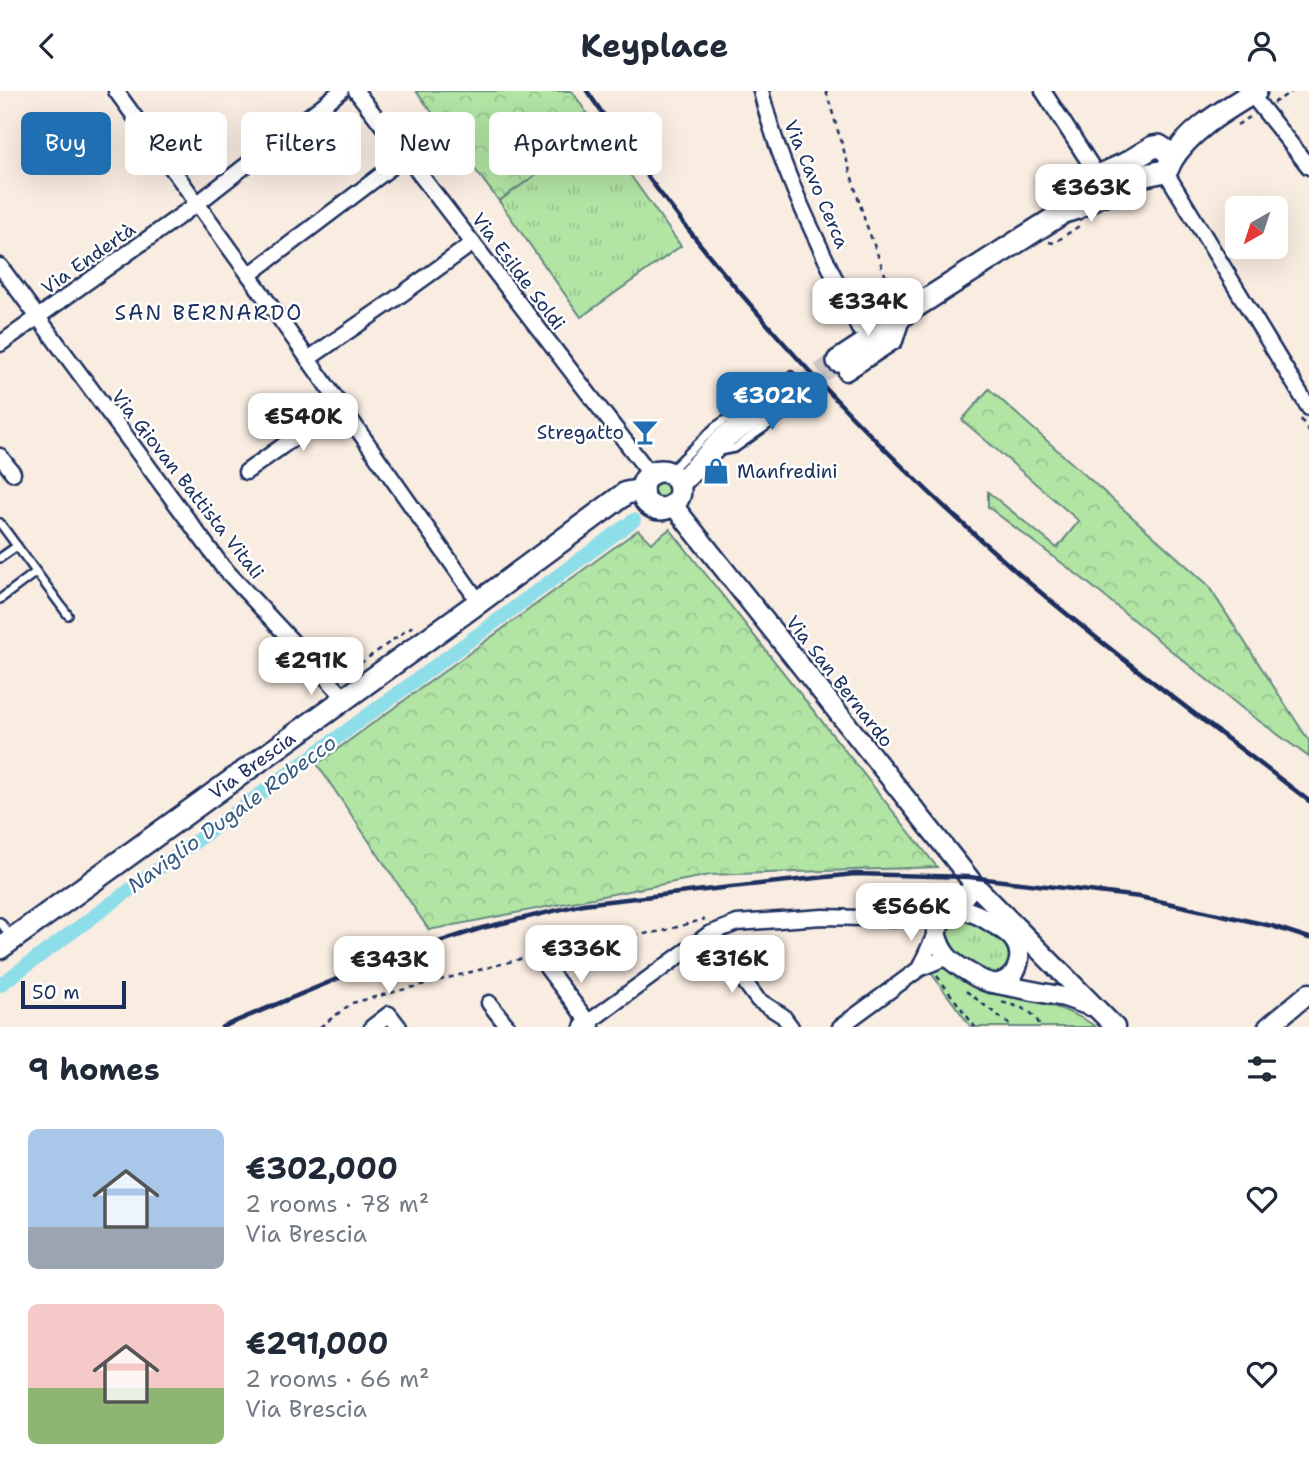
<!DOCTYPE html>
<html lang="en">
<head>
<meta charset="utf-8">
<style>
	body { margin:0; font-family:"Shantell Sans",sans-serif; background:#f6f6f7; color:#1f2937; height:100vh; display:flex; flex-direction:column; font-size:26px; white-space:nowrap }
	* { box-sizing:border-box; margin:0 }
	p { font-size:23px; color:#747a83 }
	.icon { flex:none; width:38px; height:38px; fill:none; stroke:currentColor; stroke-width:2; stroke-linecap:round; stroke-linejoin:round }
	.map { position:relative; height:936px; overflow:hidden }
	.panel { display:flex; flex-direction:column; background:#fff; flex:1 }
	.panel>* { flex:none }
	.hud { position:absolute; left:21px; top:21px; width:700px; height:63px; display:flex; gap:14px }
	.needle { width:46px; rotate:219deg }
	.buttons { position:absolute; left:1225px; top:105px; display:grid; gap:14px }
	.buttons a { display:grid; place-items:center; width:63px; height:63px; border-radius:10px; background:#fff; box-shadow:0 7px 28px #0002; font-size:35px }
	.scale { position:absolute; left:21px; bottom:18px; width:105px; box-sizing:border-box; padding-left:7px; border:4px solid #1b2f5e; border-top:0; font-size:19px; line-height:24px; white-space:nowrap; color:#1b2f5e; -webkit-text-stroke:5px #fff; paint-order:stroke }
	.price { position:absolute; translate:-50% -60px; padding:0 16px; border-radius:14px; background:#fff; color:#222; font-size:23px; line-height:46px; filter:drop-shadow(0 2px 4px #0008) }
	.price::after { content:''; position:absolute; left:50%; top:42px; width:21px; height:16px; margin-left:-10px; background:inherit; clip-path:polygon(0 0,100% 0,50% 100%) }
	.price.current { background:#1f6fb2; color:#fff }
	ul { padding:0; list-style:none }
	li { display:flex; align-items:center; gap:21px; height:175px; padding:0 28px }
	li span { display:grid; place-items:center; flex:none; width:196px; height:140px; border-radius:10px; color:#555 }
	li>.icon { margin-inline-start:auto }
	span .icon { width:84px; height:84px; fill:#fffc; stroke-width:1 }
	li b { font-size:30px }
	h2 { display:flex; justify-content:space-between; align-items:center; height:84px; padding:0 28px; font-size:30px }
	.tag { padding:0 24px; border-radius:10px; background:#fff; box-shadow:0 7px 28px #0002; font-size:24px; line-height:63px }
	.tag.current { background:#1f6fb2; color:#fff }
	header { display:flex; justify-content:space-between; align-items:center; height:91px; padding:0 28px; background:#fff; font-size:32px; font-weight:700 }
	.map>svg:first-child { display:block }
</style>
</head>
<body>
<header><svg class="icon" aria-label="back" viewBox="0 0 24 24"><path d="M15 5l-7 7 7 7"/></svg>Keyplace<svg class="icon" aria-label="person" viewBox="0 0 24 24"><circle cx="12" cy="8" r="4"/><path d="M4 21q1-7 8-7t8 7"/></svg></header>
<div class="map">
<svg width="1309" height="936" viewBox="0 0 1309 936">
	<defs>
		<pattern id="grass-tufts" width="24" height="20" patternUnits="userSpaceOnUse" patternTransform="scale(1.75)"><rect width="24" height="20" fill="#b2e4a4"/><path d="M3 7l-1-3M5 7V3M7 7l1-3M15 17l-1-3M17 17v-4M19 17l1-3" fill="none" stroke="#98c490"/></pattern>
		<pattern id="forest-crowns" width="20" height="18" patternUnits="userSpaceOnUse" patternTransform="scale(1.75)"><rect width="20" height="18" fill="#b2e4a4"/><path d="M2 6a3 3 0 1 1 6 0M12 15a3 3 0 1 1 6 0" fill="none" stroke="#98c490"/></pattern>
	</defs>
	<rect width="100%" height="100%" fill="#f9ece1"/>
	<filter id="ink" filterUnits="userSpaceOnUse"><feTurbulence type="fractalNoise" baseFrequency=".0143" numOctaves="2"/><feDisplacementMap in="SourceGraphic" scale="14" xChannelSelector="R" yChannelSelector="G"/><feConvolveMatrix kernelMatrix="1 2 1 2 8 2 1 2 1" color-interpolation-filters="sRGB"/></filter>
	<g filter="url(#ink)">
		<!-- grass -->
		<g fill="url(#grass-tufts)" stroke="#668a81" stroke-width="2">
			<polygon points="598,39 681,155 581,226 499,110"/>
			<circle cx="661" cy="400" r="10"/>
			<polygon points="955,827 970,827 994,841 1008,853 1013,864 1011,874 1004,882 996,885 985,882 952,862 943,842"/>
		</g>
		<!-- forest -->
		<g fill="url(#forest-crowns)" stroke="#668a81" stroke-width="2">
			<polygon points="416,0 572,0 598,39 499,110"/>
			<polygon points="989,298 1207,493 1309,650 1309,666 1248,622 1083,488 988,416 988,401 1057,457 1079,430 962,329"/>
			<polygon points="670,438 937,776 710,784 429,839 317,673 638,439 651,452"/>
		</g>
		<!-- garden -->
		<path fill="#b2e4a4" stroke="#668a81" stroke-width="2" d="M942,877l8,2c17,7 34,16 52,22 31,10 67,15 94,35h-125l-40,-54z"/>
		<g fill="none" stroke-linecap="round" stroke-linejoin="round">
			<!-- canal -->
			<polyline stroke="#8edee9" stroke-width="14" points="0,894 634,429"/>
			<!-- secondary-tunnel -->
			<polyline stroke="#cdc6c7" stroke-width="21" stroke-dasharray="21 10" stroke-linecap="butt" points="795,300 838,270"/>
			<!-- service casing -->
			<g stroke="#1b2f5e" stroke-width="12">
				<g id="service">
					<polyline points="668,382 715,336 791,285 809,305 735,357 720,360"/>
					<polyline points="0,432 68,524"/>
					<polyline points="0,467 17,455"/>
					<polyline points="0,508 36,481"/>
					<polyline points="0,831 12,847"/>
				</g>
			</g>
			<!-- minor casing -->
			<g stroke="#1b2f5e" stroke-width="19">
				<g id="minor">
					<polyline points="116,0 249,184 479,511"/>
					<polyline points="356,0 651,384"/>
					<path d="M761,0c20,83 62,161 98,238"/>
					<polyline points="1043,0 1098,85"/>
					<polyline points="1251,3 1309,76"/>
					<polyline points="1165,80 1309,317"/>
					<polyline points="0,175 222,475 345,607"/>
					<polyline points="249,184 406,65"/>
					<polyline points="0,253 198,112 341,0"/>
					<polyline points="308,268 391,211 473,152"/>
					<polyline points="846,282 895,250 902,228"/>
					<polyline points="0,365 13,382"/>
					<polyline points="246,381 340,314"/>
					<polyline points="709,843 758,909 783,925 791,936"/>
					<polyline points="547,877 592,936"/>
					<polyline points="919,878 936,841"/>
					<polyline points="489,912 508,936"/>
					<polyline points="372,936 389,923 399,936"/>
					<polyline points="582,936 709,843 737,832 823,826 942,829"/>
					<polyline points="840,936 919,878 947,866"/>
				</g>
			</g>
			<!-- tertiary casing -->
			<g stroke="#1b2f5e" stroke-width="23">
				<g id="tertiary">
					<polyline points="673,414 974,793"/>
					<path d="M963,819c11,2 20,7 29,13 7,4 17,10 22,17 11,15 4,39 -16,43 -9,2 -22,-6 -30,-11 -19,-11 -27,-19 -32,-40 7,-14 11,-20 27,-22z"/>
					<polyline points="953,820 974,793 1115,936"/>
					<polyline points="997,893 1064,906 1090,915"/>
					<polyline points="1268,936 1309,902"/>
				</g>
			</g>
			<!-- secondary casing -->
			<g stroke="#1b2f5e" stroke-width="26">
				<g id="secondary">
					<path d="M1171,70c18,-31 54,-51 85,-70"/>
					<polyline points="838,270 893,234 904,223 1064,121 1077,117 1100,104 1109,103 1127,90 1141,85 1165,80 1168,77 1171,70 1168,61 1159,55 1153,56 1125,73 1098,85 1091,94 1093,99 1100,104"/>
					<circle cx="661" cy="399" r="19"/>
					<polyline points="679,393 724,347 795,300"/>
					<polyline points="0,857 479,511 626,402 642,399"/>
				</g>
			</g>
			<!-- path -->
			<g stroke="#1b2f5e" stroke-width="2.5" stroke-dasharray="5 5" stroke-linecap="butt">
				<polyline points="826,0 865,130 895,210"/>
				<polyline points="1273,12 1293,0"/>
				<polyline points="1237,34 1253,24"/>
				<polyline points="1062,102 1074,94"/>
				<polyline points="1049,151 1054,152 1079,135"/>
				<polyline points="1301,328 1309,341"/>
				<polyline points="639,417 650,425 661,426"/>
				<polyline points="344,584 411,536 412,537"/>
				<polyline points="937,885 975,936"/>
				<polyline points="966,900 1013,936"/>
				<path d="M1002,911c16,5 33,7 38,25"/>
				<polyline points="320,936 352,912 536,864 605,849 663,840 705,828"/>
			</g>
			<!-- service -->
			<use href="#service" stroke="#fff" stroke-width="7"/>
			<!-- minor -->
			<use href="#minor" stroke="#fff" stroke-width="14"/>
			<!-- tertiary -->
			<use href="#tertiary" stroke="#fff" stroke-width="18"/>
			<!-- secondary -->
			<use href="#secondary" stroke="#fff" stroke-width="21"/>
			<!-- rail -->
			<g stroke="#1b2f5e" stroke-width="4.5">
				<path d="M587,0c124,184 277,350 446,495 89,75 184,144 276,215"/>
				<polyline points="222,936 380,870 482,837 583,813 731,796 855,783 969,786 1140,806 1272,835 1309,847"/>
			</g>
		</g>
	</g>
	<!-- icons -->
	<defs>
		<g id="bar-bare" transform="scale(2.1)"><path d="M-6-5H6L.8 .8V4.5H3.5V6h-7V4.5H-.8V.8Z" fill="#1f6fb2" stroke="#fff" stroke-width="2.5" paint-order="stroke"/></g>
		<g id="shop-bare" transform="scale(2.1)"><path d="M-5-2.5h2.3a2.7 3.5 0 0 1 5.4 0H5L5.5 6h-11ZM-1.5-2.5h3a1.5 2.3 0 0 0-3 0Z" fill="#1f6fb2" stroke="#fff" stroke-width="2.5" paint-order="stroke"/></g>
	</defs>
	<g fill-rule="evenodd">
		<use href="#bar-bare" x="645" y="341"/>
		<use href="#shop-bare" x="716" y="380"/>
	</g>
	<g text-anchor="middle" stroke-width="5" stroke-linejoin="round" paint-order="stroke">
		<!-- street labels -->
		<g font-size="19" fill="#1b2f5e" stroke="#fff">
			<text transform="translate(817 93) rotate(67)" y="7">Via Cavo Cerca</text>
			<text transform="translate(88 167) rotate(-35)" y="7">Via Endertà</text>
			<text transform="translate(519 180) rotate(53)" y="7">Via Esilde Soldi</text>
			<text transform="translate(188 393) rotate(52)" y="7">Via Giovan Battista Vitali</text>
			<text transform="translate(840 590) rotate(52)" y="7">Via San Bernardo</text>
			<text transform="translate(252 674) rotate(-36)" y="7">Via Brescia</text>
		</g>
		<!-- poi labels -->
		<g font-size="19" fill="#1b2f5e" stroke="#fff" text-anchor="end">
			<text x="624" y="348">Stregatto</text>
			<text x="737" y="387" text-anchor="start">Manfredini</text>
		</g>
		<!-- neighbourhood labels -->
		<g font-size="21" letter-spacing="2" fill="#1b2f5e" stroke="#fff">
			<text x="209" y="229">SAN BERNARDO</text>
		</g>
		<!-- water labels -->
		<g font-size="21" font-style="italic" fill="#385b81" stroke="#fff">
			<text transform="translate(232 723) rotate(-36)" y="7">Naviglio Dugale Robecco</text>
		</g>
	</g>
</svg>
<div class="buttons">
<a><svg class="needle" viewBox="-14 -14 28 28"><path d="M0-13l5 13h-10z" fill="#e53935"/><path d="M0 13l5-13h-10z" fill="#747a83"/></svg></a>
</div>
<div class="scale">50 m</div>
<b class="price" style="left:1091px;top:133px">€363K</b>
<b class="price" style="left:868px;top:247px">€334K</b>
<b class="price current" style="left:772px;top:341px">€302K</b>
<b class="price" style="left:303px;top:362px">€540K</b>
<b class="price" style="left:311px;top:606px">€291K</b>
<b class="price" style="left:911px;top:852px">€566K</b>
<b class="price" style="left:581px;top:894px">€336K</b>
<b class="price" style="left:732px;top:904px">€316K</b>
<b class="price" style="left:389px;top:905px">€343K</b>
<div class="hud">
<a class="tag current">Buy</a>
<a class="tag">Rent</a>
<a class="tag">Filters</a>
<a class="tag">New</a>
<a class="tag">Apartment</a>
</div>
</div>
<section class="panel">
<h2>9 homes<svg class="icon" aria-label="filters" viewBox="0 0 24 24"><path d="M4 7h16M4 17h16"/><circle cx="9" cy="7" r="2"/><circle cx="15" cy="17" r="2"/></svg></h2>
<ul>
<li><span style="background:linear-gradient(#a9c7e8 70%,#9aa5b1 0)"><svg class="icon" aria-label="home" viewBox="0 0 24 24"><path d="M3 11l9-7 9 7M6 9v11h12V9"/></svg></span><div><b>€302,000</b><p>2 rooms · 78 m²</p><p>Via Brescia</p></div><svg class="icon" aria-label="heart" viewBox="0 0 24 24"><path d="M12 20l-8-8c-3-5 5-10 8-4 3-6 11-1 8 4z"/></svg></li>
<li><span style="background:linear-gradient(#f6c9c9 60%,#8fb573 0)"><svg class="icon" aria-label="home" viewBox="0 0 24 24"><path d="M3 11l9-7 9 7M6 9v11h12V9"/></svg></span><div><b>€291,000</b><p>2 rooms · 66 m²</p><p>Via Brescia</p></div><svg class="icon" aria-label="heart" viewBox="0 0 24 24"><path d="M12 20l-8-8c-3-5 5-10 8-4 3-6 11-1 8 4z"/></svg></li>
</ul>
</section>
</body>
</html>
